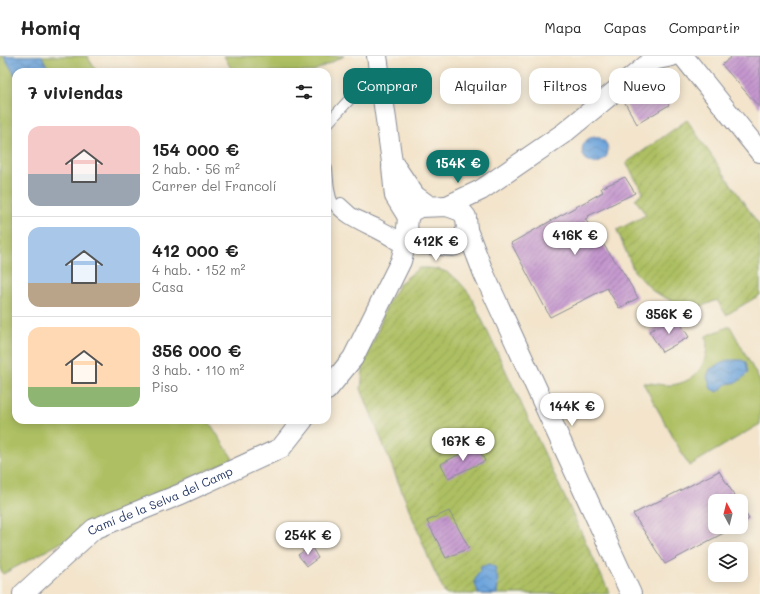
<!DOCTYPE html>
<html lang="es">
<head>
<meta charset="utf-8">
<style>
	body { margin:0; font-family:Mali,sans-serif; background:#f6f6f6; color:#222; height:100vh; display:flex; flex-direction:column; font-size:15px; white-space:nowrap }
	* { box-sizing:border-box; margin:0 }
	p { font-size:13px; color:#767676 }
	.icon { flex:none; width:22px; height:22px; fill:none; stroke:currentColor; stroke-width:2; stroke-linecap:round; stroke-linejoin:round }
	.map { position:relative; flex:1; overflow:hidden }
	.drawer { position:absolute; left:12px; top:12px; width:319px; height:356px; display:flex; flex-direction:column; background:#fff; border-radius:12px; box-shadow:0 2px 10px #0003 }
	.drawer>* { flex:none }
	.guide { position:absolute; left:343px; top:12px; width:357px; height:36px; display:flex; gap:8px }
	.needle { width:26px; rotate:353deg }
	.buttons { position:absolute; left:708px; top:438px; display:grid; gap:8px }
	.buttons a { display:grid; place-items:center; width:40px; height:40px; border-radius:8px; background:#fff; box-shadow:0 2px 10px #0003; font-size:20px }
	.price { position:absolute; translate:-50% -34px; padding:0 9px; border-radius:14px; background:#fff; color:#222; font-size:13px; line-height:26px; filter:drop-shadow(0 1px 2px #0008) }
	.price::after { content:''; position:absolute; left:50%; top:24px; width:12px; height:9px; margin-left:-6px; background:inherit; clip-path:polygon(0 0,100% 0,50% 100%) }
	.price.current { background:#0f766e; color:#fff }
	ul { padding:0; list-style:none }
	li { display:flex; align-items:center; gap:12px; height:100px; padding:0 16px }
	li+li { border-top:1px solid #e0e0e0 }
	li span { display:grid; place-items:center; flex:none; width:112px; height:80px; border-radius:12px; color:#555 }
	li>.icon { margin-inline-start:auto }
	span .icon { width:48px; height:48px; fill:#fffc; stroke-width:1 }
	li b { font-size:17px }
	h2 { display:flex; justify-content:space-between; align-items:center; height:48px; padding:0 16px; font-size:17px }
	.tag { padding:0 14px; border-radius:12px; background:#fff; box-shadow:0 2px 10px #0003; font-size:14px; line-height:36px }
	.tag.current { background:#0f766e; color:#fff }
	header { display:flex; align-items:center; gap:24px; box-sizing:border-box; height:56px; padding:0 20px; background:#fff; border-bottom:1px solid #e0e0e0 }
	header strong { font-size:19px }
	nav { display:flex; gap:22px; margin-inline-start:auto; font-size:14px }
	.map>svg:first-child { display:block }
</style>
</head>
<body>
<header>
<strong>Homiq</strong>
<nav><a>Mapa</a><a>Capas</a><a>Compartir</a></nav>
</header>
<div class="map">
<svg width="760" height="538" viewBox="0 0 760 538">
	<defs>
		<pattern id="garden-furrows" width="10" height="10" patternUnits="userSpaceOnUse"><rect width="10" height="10" fill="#adbf62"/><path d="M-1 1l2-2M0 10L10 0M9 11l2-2" fill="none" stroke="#8c9c54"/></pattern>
		<pattern id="water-waves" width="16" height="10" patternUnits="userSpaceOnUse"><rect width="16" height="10" fill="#6ea5dc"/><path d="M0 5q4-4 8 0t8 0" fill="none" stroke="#5a87b6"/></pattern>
		<pattern id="building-hatch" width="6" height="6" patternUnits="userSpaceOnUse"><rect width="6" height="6" fill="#c496cd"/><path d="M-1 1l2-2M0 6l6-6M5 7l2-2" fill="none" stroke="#9e7baa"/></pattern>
	</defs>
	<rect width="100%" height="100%" fill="#f7f3e8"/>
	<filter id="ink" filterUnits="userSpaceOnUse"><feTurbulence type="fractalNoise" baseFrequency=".025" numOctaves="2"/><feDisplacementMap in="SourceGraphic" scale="8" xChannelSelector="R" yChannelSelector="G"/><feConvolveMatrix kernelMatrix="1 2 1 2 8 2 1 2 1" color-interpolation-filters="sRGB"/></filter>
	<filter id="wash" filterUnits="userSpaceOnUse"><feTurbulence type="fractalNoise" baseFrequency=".012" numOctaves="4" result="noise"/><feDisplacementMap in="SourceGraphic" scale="16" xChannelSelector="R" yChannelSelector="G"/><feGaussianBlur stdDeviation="0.9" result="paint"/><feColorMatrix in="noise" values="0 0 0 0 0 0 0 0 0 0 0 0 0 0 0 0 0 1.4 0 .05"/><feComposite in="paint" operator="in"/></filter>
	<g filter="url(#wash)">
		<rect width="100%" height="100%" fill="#f3e4cb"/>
		<!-- grass -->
		<g fill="#adbf62" stroke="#647760">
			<polygon points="0,0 87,0 97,16 16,16 16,364 208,364 233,403 140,444 3,518 0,513"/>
			<polygon points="224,0 344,0 312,16 233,16"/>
			<path d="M730,270l30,55v43l-71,42 -46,-83c9,-1 19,3 28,2 27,-3 39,-24 35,-49z"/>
		</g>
		<!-- garden -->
		<g fill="url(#garden-furrows)" stroke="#647760">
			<polygon points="687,64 760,170 760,239 726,259 717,244 693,254 684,251 654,236 634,215 617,174 646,159 635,143 643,136 626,107"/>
			<path d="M419,212c28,-1 36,7 52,28l139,298h-165l-16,-35 -68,-170 3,-28 14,-30 9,-27 13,-21z"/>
		</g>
		<!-- water -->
		<g fill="url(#water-waves)" stroke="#446a9d">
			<polygon points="4,0 42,0 50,16 16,16 16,21"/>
			<circle cx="595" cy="94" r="13"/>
			<polygon points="728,304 741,304 746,306 748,317 738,326 727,328 718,336 711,333 707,321 710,313"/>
			<path d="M489,508l6,3 3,14 -1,13h-19c0,-5 -4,-9 -3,-14 1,-4 5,-8 6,-13z"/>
		</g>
		<g id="blocks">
			<!-- building -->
			<g fill="url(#building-hatch)">
				<polygon points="732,0 760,0 760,52 722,9"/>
				<polygon points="655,28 669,49 637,68 625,47"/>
				<polygon points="625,121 635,137 588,160 589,161 585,163 623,216 638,242 619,252 607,232 550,261 511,187 603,136 601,132"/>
				<polygon points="677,262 689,281 662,296 649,275"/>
				<polygon points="477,389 485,405 448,422 441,408"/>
				<polygon points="719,415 738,445 715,445 715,471 735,471 665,508 633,458"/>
				<polygon points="741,451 749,463 741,468"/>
				<polygon points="449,455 469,492 446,502 427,465"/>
				<polygon points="311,490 318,502 307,510 298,499"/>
			</g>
		</g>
	</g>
	<g filter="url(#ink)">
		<use href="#blocks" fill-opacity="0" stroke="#878a94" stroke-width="1"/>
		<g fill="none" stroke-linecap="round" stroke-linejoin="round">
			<!-- lane casing -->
			<g stroke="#878a94" stroke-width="12">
				<g id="lane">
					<polyline points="327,68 360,32 369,26"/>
					<path d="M327,113c1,10 1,25 6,34 10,19 44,27 62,41"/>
					<polyline points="341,147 352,157 377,168 397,179"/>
				</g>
			</g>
			<!-- street casing -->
			<g stroke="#878a94" stroke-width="22">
				<g id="street">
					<polyline points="377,0 392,106 415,140 429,150"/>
					<polyline points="683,0 760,96"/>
					<polyline points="392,111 395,140 408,161"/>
					<polyline points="447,150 481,134 564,77 653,4 672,0"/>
					<polyline points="467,174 484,218 631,538"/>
					<polyline points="327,334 353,302 401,205 406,186 408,161 412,155 420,151 447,150 461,155 466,161 467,174 459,187 453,190 416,187 410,181 407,172"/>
					<path id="s1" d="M23,538l71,-65 87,-35 100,-46 22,-28"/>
				</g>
			</g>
			<!-- lane -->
			<use href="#lane" stroke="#fff" stroke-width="10"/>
			<!-- street -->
			<use href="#street" stroke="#fff" stroke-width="20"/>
		</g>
	</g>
	<g text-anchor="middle" stroke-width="3.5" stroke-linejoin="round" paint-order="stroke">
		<!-- street labels -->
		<g font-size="12" fill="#1b2f5e" stroke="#f7f3e8">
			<text dy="4" stroke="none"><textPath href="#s1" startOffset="168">Camí de la Selva del Camp</textPath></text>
		</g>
	</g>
</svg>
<div class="buttons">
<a><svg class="needle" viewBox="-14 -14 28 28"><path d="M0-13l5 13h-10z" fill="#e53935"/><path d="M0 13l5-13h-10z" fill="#767676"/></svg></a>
<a><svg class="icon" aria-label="layers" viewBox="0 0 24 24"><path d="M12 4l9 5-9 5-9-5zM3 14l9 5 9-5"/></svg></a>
</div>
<b class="price current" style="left:458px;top:128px">154K €</b>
<b class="price" style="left:575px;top:200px">416K €</b>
<b class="price" style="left:436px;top:206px">412K €</b>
<b class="price" style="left:669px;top:279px">356K €</b>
<b class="price" style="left:572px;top:371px">144K €</b>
<b class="price" style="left:463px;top:406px">167K €</b>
<b class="price" style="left:308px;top:500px">254K €</b>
<div class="guide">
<a class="tag current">Comprar</a>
<a class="tag">Alquilar</a>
<a class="tag">Filtros</a>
<a class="tag">Nuevo</a>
</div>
<section class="drawer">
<h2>7 viviendas<svg class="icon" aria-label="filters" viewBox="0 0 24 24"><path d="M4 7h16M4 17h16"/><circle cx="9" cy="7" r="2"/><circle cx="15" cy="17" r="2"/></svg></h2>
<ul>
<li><span style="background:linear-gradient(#f6c9c9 60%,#9aa5b1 0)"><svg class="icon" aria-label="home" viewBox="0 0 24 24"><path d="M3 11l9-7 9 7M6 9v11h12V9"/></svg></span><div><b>154 000 €</b><p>2 hab. · 56 m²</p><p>Carrer del Francolí</p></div></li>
<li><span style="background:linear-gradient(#a9c7e8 70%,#b9a48a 0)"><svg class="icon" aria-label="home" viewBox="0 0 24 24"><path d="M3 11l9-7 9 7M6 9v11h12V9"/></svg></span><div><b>412 000 €</b><p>4 hab. · 152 m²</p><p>Casa</p></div></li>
<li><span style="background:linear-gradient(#ffd9b3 75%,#8fb573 0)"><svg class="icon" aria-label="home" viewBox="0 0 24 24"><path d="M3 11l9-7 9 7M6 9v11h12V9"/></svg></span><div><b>356 000 €</b><p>3 hab. · 110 m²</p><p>Piso</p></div></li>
</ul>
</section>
</div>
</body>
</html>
